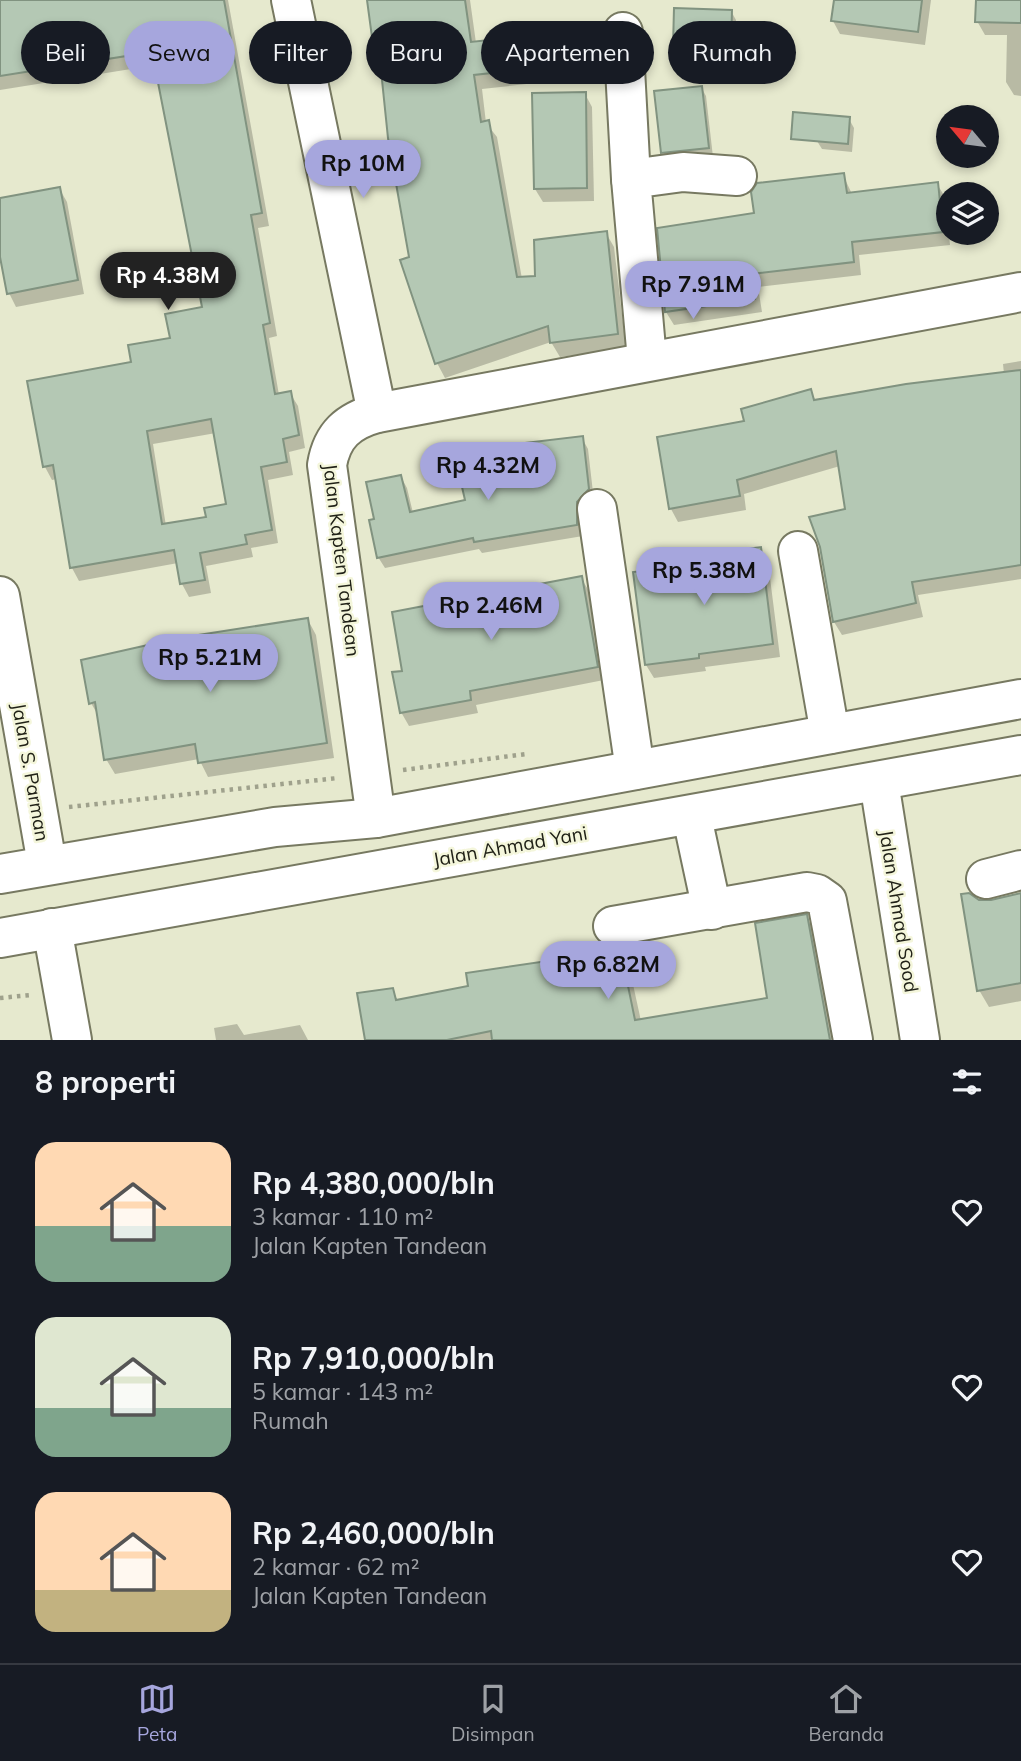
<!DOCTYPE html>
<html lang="id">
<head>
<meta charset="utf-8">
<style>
	body { margin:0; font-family:Mulish,sans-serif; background:#242831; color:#f1f3f6; height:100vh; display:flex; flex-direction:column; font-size:26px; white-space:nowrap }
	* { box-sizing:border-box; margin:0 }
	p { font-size:23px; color:#9ea1a6 }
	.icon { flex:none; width:38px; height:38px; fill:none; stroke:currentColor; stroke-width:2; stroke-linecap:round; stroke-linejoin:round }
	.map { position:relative; height:1040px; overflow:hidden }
	.details { display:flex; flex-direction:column; background:#171b24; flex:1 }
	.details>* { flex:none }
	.guide { position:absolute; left:21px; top:21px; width:980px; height:63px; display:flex; gap:14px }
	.needle { width:46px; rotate:299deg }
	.tools { position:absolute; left:936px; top:105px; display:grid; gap:14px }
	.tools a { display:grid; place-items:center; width:63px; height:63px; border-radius:50%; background:#171b24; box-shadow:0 4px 10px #0003; font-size:35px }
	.price { position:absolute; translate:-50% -60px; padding:0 16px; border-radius:24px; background:#a6a6dd; color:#111; font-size:23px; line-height:46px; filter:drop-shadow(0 2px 4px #0008) }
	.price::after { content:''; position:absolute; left:50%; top:42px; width:21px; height:16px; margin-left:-10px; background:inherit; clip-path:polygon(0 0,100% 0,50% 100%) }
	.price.on { background:#222; color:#fff }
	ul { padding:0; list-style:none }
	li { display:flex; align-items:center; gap:21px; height:175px; padding:0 35px }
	li span { display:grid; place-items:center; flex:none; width:196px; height:140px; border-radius:21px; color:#555 }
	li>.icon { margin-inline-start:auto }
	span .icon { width:84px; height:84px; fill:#fffc; stroke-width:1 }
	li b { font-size:30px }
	h2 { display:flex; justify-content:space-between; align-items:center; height:84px; padding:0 35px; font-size:30px }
	.chip { padding:0 24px; border-radius:32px; background:#171b24; box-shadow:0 4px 10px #0003; font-size:24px; line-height:63px }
	.chip.on { background:#a6a6dd; color:#111 }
	.tabs { display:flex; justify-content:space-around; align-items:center; height:98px; border-top:2px solid #363941; background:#171b24; font-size:19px; color:#9ea1a6 }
	.tabs a { display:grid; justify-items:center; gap:4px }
	.tabs .on { color:#a6a6dd }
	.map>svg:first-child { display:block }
</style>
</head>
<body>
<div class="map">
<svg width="1021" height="1040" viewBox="0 0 1021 1040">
	<rect width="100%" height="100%" fill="#e6e9ce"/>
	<!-- shadow -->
	<g fill="#0003" fill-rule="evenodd">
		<path d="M0,0h228l41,226 -11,2 19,108 -8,2 10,57 11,-2 8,13 7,42 -16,4 4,23 -25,5 10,63 -27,5 2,9 -47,9 5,27 -22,4 -7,-13 -4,-21 -99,18 -7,-13 -15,-89 -5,1 -7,-13 -16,-84 104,-20 39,-24 32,-30 -48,-244 -156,25zM216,433l12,73 -20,13 -42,7 -13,-82z"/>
		<polygon points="369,0 470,0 476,43 543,36 552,50 554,81 482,89 486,123 497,137 522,279 537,277 606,233 614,247 626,348 560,357 551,342 445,378 437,363 411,258 382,62 376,51"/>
		<polygon points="835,0 931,0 925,45 840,34 833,21"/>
		<polygon points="977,0 1021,0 1021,96 1014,95 1006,82 1007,35 985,35 977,21"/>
		<polygon points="731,11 736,20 735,57 680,56 675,47"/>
		<polygon points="701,87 706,96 713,157 668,161 663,152"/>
		<polygon points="585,94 592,107 594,201 543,202 535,189"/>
		<polygon points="849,119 854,128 852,152 822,149 817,141"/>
		<polygon points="843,175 852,194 937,184 945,197 950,245 859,255 861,275 758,287 762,312 674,325 666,312 756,214"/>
		<polygon points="59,188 67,202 84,294 16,307 9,293 0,247 0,200"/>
		<polygon points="1021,361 1021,579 918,595 923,617 842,635 834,622 821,547 847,510 840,466 744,494 746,510 678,522 671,509 659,438 747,423 810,391 816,402 1004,374 1003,364"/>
		<polygon points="582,438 588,449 594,501 583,536 482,553 479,549 385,568 378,557 376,521 401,477 407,488 413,513 467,502"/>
		<polygon points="760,549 768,562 780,657 705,667 706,671 654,678 646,665 707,564"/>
		<polygon points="581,578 589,591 604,680 476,705 478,713 409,726 401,712 404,672"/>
		<polygon points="308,620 316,635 334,758 208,777 199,759 115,774 106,759 99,717 91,703"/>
		<polygon points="1021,894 1021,1001 989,1007 979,990 979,902 992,902"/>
		<polygon points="806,916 816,934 835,1040 367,1040 392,990 398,1001 470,988 619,949 629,966 641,1021 769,1000"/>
		<polygon points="237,1024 244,1035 300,1025 308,1040 216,1040 214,1028"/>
	</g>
	<!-- building -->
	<g fill="#b4c8b4" stroke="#819380" stroke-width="2" fill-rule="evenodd">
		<path d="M0,0h224l38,213 -11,2 19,108 -7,2 12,69 16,-3 8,44 -16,4 4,23 -26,5 11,63 -27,5 2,9 -47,9 5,27 -25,4 -6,-34 -104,18 -17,-103 -10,2 -16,-86 104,-19 -3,-17 42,-7 -5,-24 37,-7 -50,-255 -152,24zM211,419l15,85 -22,4 2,9 -44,7 -15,-93z"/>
		<polygon points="367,0 465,0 471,42 544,34 547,67 474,75 481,122 489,120 517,277 535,276 534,240 607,231 618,334 550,343 548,326 435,364 400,260 409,257 388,138 379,51 374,52"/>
		<polygon points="834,0 922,0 918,32 831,21"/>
		<polygon points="976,0 1021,0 1021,23 975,22"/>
		<polygon points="674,8 732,10 731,49 673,47"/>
		<polygon points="702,86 709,148 661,153 654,91"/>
		<polygon points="586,92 587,188 534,189 532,93"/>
		<polygon points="793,112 850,117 848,144 791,139"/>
		<polygon points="844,173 847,193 938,182 943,232 852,242 854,262 752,274 755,299 665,312 657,228 754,213 751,192 757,183"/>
		<polygon points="60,187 78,280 7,294 0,257 0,198"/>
		<polygon points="1021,370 1021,565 912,582 916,603 833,622 820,547 809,517 845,509 836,451 737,480 740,496 669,509 657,437 744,421 741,409 811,389 814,400 906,384"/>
		<polygon points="583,436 589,489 577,502 577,525 474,542 473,538 377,558 369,520 374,519 366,482 401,475 410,512 465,500 462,487 512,477 508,445"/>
		<polygon points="761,547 773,644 699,654 699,658 645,665 633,572 705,563 704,554"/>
		<polygon points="582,576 598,667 470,691 471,700 400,713 392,672 402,671 392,612"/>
		<polygon points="308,618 327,743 198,763 195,744 104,760 95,702 89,704 81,660 179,638"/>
		<polygon points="969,893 979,900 991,900 1021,893 1021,983 977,991 961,894"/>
		<polygon points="807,914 830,1040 492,1040 491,1031 447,1040 365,1040 357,993 393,988 396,1000 468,986 466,973 575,957 574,954 606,947 620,947 635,1020 767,998 755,923"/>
	</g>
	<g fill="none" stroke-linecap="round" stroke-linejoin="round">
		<!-- minor casing -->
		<g stroke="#777961" stroke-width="42">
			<g id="minor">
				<polyline points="291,0 377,413"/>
				<polyline points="623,32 631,179"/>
				<polyline points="647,360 631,179 683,172 737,176"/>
				<polyline points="597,509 635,770"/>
				<polyline points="798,551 830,734"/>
				<polyline points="0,596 47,864"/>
				<polyline points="879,782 920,1040"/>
				<polyline points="692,817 712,910"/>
				<path d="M376,818l-49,-353c5,-30 21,-44 50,-52l644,-121"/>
				<polyline points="986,879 1021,870"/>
				<polyline points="613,926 807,892 817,894 827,901 853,1040"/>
				<polyline points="52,928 72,1040"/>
			</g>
		</g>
		<!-- major casing -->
		<g stroke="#777961" stroke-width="42">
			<g id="major">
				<polyline points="0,874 275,827 376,818 1021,699"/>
				<polyline points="0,938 1021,755"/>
			</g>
		</g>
		<!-- path -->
		<g stroke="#9fa18c" stroke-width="4.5" stroke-dasharray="3.5 5" stroke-linecap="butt">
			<polyline points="403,770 526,754"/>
			<polyline points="69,807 338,778"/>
			<polyline points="0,998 31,995"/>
		</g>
		<!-- minor -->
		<use href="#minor" stroke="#fff" stroke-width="38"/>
		<!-- major -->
		<use href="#major" stroke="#fff" stroke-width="38"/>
	</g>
	<g text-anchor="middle" stroke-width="5" stroke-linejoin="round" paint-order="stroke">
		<!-- street labels -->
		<g font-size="19" fill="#202117" stroke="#f4f6db">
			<text transform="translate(342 560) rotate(83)" y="7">Jalan Kapten Tandean</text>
			<text transform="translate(31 772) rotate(80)" y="7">Jalan S. Parman</text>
			<text transform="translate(510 846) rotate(-10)" y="7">Jalan Ahmad Yani</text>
			<text transform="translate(899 911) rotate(81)" y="7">Jalan Ahmad Sood</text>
		</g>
	</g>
</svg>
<div class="tools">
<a><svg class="needle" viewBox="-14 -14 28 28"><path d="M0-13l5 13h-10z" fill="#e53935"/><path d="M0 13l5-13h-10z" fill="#9ea1a6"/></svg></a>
<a><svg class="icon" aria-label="layers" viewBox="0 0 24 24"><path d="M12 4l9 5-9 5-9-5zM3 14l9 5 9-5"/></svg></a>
</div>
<b class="price" style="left:363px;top:200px">Rp 10M</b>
<b class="price on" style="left:168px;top:312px">Rp 4.38M</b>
<b class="price" style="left:693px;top:321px">Rp 7.91M</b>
<b class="price" style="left:488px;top:502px">Rp 4.32M</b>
<b class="price" style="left:704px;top:607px">Rp 5.38M</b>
<b class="price" style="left:491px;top:642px">Rp 2.46M</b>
<b class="price" style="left:210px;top:694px">Rp 5.21M</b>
<b class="price" style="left:608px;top:1001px">Rp 6.82M</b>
<div class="guide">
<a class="chip">Beli</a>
<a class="chip on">Sewa</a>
<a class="chip">Filter</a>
<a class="chip">Baru</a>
<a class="chip">Apartemen</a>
<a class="chip">Rumah</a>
</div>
</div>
<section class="details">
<h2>8 properti<svg class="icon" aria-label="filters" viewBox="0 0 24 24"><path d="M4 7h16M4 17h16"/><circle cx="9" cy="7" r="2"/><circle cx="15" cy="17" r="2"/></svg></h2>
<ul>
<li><span style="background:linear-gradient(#ffd9b3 60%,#7fa58c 0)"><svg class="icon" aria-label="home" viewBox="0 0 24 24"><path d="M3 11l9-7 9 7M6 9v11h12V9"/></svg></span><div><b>Rp 4,380,000/bln</b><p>3 kamar · 110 m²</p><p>Jalan Kapten Tandean</p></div><svg class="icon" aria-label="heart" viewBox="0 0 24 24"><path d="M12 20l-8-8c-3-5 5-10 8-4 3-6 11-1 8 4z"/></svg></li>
<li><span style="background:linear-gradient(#dfe7d0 65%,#7fa58c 0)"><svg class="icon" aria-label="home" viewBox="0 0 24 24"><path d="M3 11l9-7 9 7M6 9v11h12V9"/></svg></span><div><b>Rp 7,910,000/bln</b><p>5 kamar · 143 m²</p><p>Rumah</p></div><svg class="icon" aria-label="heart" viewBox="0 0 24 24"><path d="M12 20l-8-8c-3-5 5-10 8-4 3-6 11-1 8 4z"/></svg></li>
<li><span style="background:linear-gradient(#ffd9b3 70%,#c2b280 0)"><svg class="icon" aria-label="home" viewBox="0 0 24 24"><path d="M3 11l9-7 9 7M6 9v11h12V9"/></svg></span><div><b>Rp 2,460,000/bln</b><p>2 kamar · 62 m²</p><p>Jalan Kapten Tandean</p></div><svg class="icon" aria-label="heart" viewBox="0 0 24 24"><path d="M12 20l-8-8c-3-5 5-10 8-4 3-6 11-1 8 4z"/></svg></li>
</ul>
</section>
<nav class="tabs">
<a class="on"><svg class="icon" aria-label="map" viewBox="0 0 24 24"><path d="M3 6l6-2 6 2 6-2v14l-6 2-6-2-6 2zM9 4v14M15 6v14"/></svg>Peta</a>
<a><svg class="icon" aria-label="saved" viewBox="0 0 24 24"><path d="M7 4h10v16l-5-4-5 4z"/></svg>Disimpan</a>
<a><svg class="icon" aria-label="home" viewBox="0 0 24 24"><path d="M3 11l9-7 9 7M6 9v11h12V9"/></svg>Beranda</a>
</nav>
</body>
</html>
